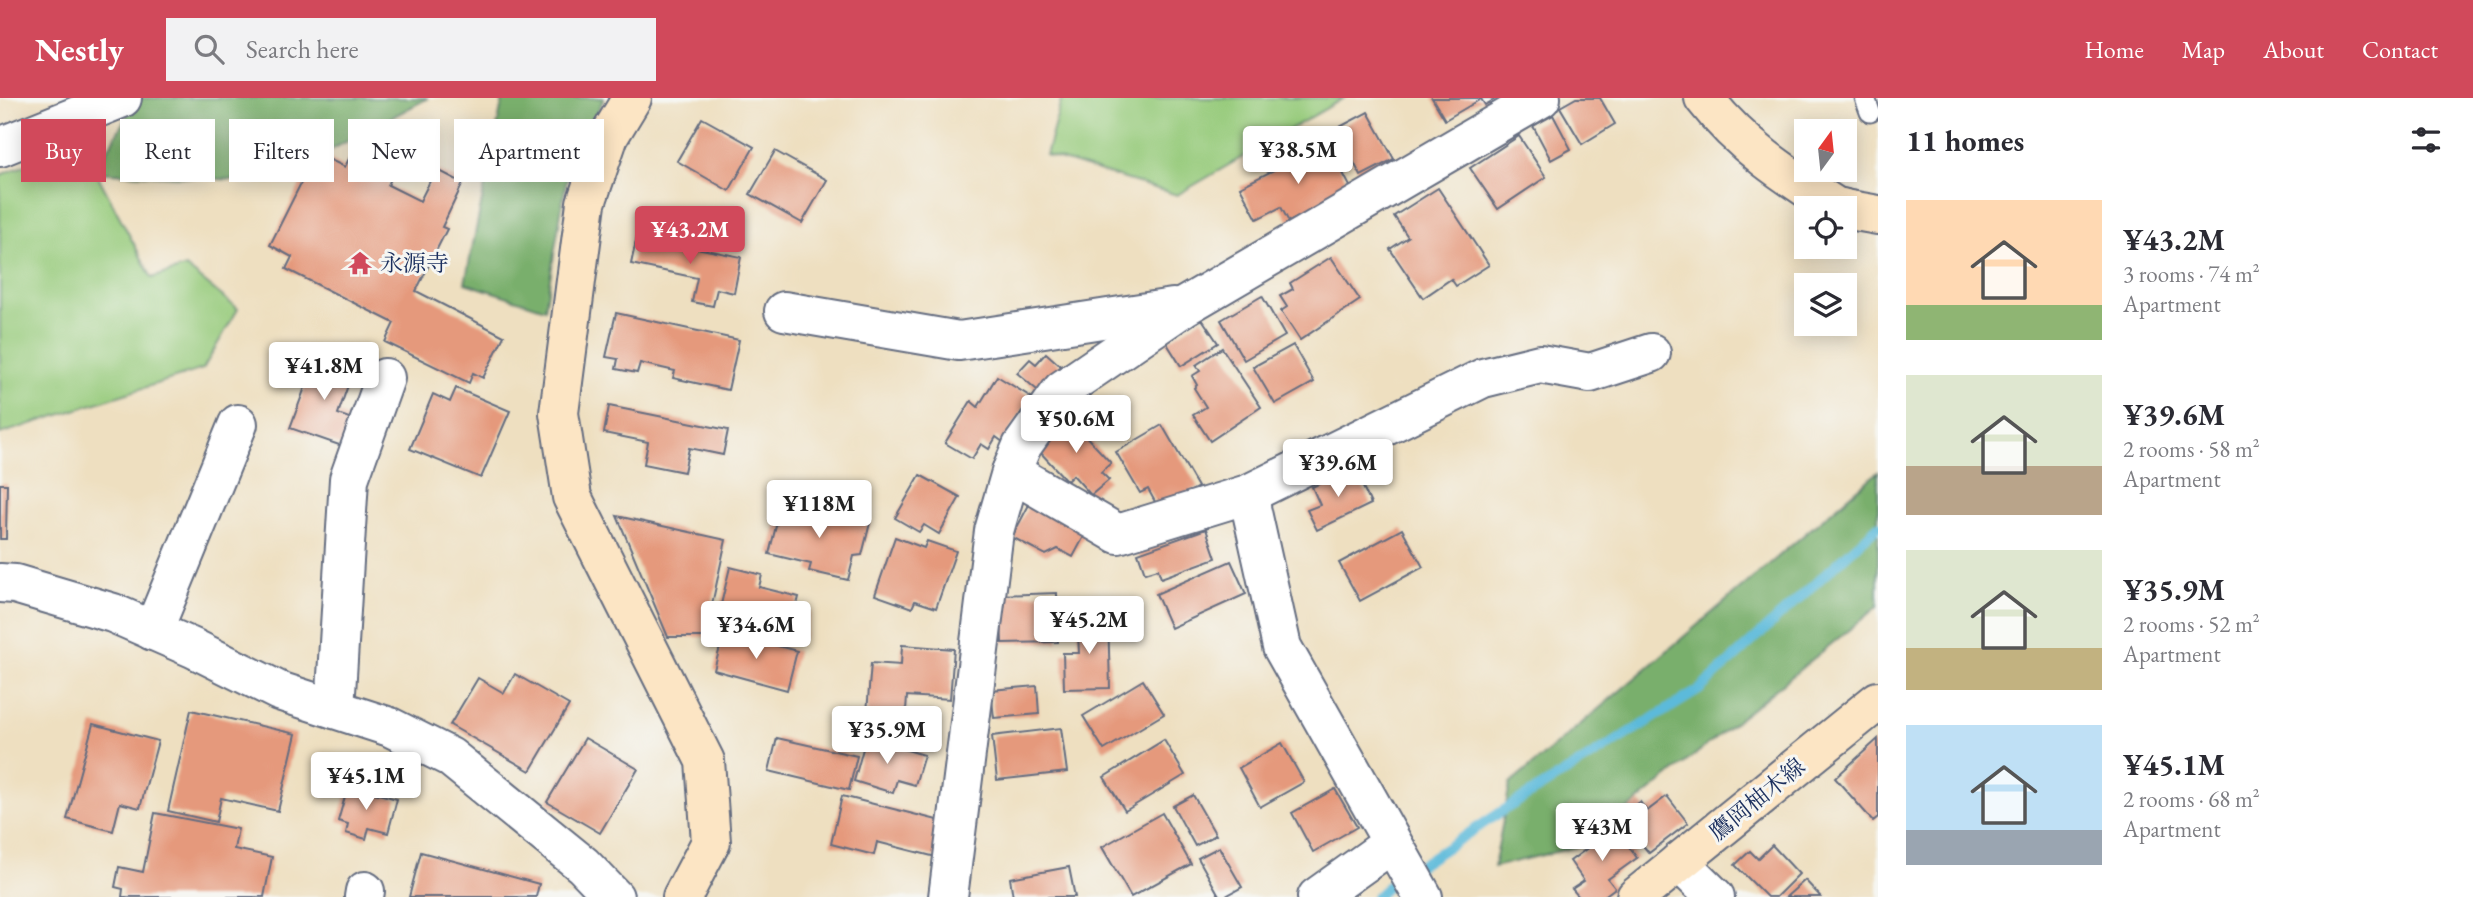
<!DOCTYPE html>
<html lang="en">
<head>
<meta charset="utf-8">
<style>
	body { margin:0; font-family:"EB Garamond","Noto Serif JP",serif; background:#f2f2f3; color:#2b2b33; height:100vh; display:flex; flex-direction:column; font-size:26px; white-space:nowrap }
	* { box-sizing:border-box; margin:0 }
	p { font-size:23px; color:#7c7c81 }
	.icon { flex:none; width:38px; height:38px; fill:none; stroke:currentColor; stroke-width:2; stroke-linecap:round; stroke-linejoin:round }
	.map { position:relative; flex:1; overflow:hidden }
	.details { display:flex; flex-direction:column; background:#fff; width:595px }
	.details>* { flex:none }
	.banner { position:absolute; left:21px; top:21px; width:665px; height:63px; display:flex; gap:14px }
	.needle { width:46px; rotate:15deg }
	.tools { position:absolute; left:1794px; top:21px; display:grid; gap:14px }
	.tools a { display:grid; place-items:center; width:63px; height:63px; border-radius:0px; background:#fff; box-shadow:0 4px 18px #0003; font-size:35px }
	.price { position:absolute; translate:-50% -60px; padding:0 16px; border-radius:7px; background:#fff; color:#222; font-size:23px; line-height:46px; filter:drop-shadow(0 2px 4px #0008) }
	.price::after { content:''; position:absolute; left:50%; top:42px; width:21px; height:16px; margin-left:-10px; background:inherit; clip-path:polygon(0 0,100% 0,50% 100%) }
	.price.active { background:#d1495b; color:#fff }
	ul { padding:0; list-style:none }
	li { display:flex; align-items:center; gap:21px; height:175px; padding:0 28px }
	li span { display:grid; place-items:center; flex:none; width:196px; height:140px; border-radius:0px; color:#555 }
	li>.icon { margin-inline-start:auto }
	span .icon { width:84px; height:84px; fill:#fffc; stroke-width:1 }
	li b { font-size:30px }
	h2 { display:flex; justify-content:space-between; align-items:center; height:84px; padding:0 28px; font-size:30px }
	.tag { padding:0 24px; border-radius:0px; background:#fff; box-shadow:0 4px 18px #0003; font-size:24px; line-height:63px }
	.tag.active { background:#d1495b; color:#fff }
	header { display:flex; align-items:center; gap:42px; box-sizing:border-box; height:98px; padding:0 35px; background:#d1495b; color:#fff }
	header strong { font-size:33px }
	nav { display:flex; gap:38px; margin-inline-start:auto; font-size:24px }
	.search { width:490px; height:63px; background:#f2f2f3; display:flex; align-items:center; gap:18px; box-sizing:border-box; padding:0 24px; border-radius:0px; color:#7c7c81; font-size:26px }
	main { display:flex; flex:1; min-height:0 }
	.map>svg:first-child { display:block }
</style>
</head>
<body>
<header>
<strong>Nestly</strong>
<div class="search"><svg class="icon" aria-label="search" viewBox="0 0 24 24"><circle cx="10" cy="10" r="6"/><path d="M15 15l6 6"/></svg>Search here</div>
<nav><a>Home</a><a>Map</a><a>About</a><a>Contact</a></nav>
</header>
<main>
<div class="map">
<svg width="1878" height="799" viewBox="0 0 1878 799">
	<rect width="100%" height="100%" fill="#f6f6f2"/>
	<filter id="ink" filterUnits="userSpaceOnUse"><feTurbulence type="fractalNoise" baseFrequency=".0143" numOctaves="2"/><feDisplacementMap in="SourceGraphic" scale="14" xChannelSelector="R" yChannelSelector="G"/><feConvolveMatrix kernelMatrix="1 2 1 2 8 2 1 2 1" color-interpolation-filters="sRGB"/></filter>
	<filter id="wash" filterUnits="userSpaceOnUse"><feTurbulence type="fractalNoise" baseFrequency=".00686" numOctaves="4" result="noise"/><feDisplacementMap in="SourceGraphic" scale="28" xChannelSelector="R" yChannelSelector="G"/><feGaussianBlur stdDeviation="1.57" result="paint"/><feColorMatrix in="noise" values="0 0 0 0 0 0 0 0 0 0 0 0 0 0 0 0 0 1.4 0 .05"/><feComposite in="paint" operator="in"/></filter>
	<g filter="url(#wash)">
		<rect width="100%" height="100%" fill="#eedfc0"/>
		<!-- green -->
		<g fill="#97cb7c" stroke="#597d6d" stroke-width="2">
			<polygon points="1062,0 1344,0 1177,97 1046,57"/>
			<polygon points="81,46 152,180 186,169 238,211 203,271 0,336 0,77"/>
		</g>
		<!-- forest -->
		<g fill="#79af6c" stroke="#4a6f65" stroke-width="2">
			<polygon points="137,0 428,0 271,84 95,74"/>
			<polygon points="503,0 604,0 566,84 545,211 465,185"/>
			<polygon points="1878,374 1878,508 1584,747 1494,769 1510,686"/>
		</g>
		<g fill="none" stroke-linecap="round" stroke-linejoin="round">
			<!-- stream -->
			<polyline stroke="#5bbada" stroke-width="10" points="1376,799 1387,789 1504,712 1699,592 1878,428"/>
		</g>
		<g id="blocks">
			<!-- building -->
			<g fill="#e5997c">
				<polygon points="1432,0 1497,0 1485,7 1481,1 1445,22"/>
				<polygon points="1576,0 1600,0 1615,26 1582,46 1560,9"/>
				<polygon points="1368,14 1394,61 1361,78 1336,31"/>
				<polygon points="1553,17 1571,51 1551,62 1533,28"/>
				<polygon points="702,20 754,49 729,93 677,63"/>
				<polygon points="1519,38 1546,79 1498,111 1470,70"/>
				<polygon points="358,42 400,62 388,87 420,103 436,71 463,85 442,129 447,131 416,193 504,238 483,280 473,275 469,285 385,244 394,225 286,171 292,159 270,147 316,55 345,69"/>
				<polygon points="1322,48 1330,63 1335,60 1352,92 1289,124 1281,109 1257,121 1240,89"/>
				<polygon points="775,53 827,82 802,125 750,96"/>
				<polygon points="1438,90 1489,167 1456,188 1451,181 1423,200 1390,151 1408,139 1394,118"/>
				<polygon points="637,138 741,159 734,195 717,191 713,208 692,204 697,180 631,166"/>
				<polygon points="1331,159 1360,202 1300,242 1281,213 1287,209 1280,198 1293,191 1290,185"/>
				<polygon points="1262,198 1285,238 1244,262 1221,222"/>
				<polygon points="616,215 739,242 728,292 673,280 675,273 640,265 637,275 616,271 618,261 606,259"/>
				<polygon points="1202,221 1218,245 1181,268 1166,244"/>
				<polygon points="1293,247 1314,284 1275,306 1253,269"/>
				<polygon points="1222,250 1261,309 1210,343 1193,317 1206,309 1194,290 1197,287 1192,278 1200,273 1196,267"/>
				<polygon points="1046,255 1064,271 1043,297 1017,275 1030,261 1036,266"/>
				<polygon points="317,257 354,270 338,316 352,321 342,348 290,330"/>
				<polygon points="997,278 1031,299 1003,344 996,339 989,351 981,346 972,361 945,345 971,303 978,309"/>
				<polygon points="456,290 510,313 481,380 410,351 433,296 450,304"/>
				<polygon points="609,308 728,332 723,357 689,350 684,374 644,366 648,344 604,335"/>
				<polygon points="1071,312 1085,327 1080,332 1111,365 1101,374 1109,382 1091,397 1073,377 1067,383 1039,353 1059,335 1054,328"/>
				<polygon points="1162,327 1198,389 1159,411 1148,391 1140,395 1116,354"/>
				<polygon points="1354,370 1371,406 1317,432 1307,412 1320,407 1312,389"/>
				<polygon points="920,377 960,399 939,436 924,427 919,434 895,420"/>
				<polygon points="0,386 7,386 6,441 0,441"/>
				<polygon points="1032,401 1088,431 1073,459 1058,451 1046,457 1012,439"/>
				<polygon points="782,404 870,425 862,457 854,458 848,482 809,473 811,466 769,456"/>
				<polygon points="617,418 726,442 705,539 668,539"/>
				<polygon points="1206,431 1216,460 1161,480 1158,471 1145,475 1138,455"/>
				<polygon points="1402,431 1423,469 1360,503 1339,465"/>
				<polygon points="895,439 924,450 927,443 956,453 936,510 915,503 912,510 875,497"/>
				<polygon points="1231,463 1246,496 1171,530 1156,496"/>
				<polygon points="730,469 762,477 759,489 799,499 796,511 810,514 803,541 718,519"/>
				<polygon points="1057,495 1058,544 1002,545 1000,497"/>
				<polygon points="1108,517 1110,590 1064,591 1063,555 1079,555 1077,518"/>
				<polygon points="724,534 797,553 787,592 714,572"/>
				<polygon points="902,547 954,551 950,601 907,598 904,642 865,639 871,565 901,567"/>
				<polygon points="515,576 569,607 530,673 450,627 478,580 504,595"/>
				<polygon points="1143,582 1164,616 1104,652 1083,618"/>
				<polygon points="1037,588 1039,616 994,620 991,592"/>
				<polygon points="191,612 296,636 278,713 221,700 216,724 168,713"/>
				<polygon points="93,626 158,643 140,710 120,705 113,733 67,721"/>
				<polygon points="1061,630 1067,674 997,682 992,638"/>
				<polygon points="585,640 638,671 600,735 547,704"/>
				<polygon points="777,640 857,658 849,692 769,673"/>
				<polygon points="866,640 924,657 915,687 897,682 893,695 854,683"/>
				<polygon points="1878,641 1878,719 1873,723 1835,680"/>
				<polygon points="1164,642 1185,677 1125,713 1104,679"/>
				<polygon points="1282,645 1304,684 1260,709 1239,670"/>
				<polygon points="348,688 397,701 388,735 369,730 366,741 346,735 348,726 338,723"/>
				<polygon points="1335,691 1357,729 1313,754 1292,715"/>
				<polygon points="1193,697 1216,737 1195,748 1173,708"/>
				<polygon points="842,698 945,724 936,759 877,744 874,757 831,746"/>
				<polygon points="1667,698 1688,725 1649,755 1620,719 1640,704 1647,713"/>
				<polygon points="155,715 238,731 234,751 272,759 264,799 122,799 123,791 115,789 119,769 143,774"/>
				<polygon points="1162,715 1191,766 1131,799 1102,749"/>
				<polygon points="1611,724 1637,760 1608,781 1615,790 1603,799 1579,799 1572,791 1584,783 1570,763 1596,744 1591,739"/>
				<polygon points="1772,747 1799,776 1776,799 1767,799 1735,767 1750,753 1758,761"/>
				<polygon points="1219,749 1242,789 1224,799 1220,799 1198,760"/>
				<polygon points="421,754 539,786 536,799 409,799"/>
				<polygon points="1069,769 1075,799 1013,799 1010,780"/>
				<polygon points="1805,782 1821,799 1786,799"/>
			</g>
		</g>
	</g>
	<g filter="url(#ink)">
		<use href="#blocks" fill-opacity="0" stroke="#656d80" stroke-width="2"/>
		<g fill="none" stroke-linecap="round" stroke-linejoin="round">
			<!-- lane casing -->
			<g stroke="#656d80" stroke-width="23">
				<polyline id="lane" points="1865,0 1870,14"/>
			</g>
			<!-- street casing -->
			<g stroke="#656d80" stroke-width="42">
				<g id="street">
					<polyline points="0,49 122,0"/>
					<polyline points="784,213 959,243 1173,210"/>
					<polyline points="1011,374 1118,436 1248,396 1483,280 1540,266 1590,275 1651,255"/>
					<polyline points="1248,396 1282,549 1423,799"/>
					<polyline points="0,485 15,486 113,515 193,550 279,593 390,629 450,659 583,767 614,799"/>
					<polyline points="153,533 238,326"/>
					<polyline points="335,611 349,381 385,280"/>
					<polyline points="1679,764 1715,799"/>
					<polyline points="364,799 365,793"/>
					<polyline points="948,799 994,433 1011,374 1022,348 1062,292 1185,208 1541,0"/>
					<polyline points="1317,799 1391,746"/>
				</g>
			</g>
			<!-- secondary casing -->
			<g stroke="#656d80" stroke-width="42">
				<g id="secondary">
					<polyline points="632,0 609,38 586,105 559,315 572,399 705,663 711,744 682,799"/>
					<path d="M1704,0c37,48 82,77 132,109l6,1"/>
					<polyline points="1844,111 1878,117"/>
					<polyline points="1636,799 1878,603"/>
				</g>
			</g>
			<!-- lane -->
			<use href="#lane" stroke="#fff" stroke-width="19"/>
			<!-- street -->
			<use href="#street" stroke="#fff" stroke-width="38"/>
			<!-- secondary -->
			<use href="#secondary" stroke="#fce5c4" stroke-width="38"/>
		</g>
	</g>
	<!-- icons -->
	<defs>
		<g id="temple-bare" transform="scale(1.89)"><path d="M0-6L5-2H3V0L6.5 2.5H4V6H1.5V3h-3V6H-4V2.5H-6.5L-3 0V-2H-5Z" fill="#d1495b" stroke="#f6f6f2" stroke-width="2.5" paint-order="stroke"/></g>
	</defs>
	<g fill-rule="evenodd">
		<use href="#temple-bare" x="360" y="165"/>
	</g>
	<g text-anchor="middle" stroke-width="6" stroke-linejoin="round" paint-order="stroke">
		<!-- poi labels -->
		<g font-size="23" fill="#1b2f5e" stroke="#f6f6f2" text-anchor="start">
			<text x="380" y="173">永源寺</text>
		</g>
		<!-- street labels -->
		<g font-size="23" fill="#1b2f5e" stroke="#f6f6f2">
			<text transform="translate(1757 701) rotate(-39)" y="8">鷹岡柚木線</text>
		</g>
	</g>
</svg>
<div class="tools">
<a><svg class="needle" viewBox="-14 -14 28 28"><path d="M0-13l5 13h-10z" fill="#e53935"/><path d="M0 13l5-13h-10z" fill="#7c7c81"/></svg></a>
<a><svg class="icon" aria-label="locate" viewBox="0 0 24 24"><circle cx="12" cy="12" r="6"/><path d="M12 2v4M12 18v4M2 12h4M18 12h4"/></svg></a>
<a><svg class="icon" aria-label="layers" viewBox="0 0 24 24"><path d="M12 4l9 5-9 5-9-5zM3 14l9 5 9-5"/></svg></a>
</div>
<b class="price" style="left:1298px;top:88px">¥38.5M</b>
<b class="price active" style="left:690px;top:168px">¥43.2M</b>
<b class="price" style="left:324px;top:304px">¥41.8M</b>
<b class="price" style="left:1076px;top:357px">¥50.6M</b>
<b class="price" style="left:1338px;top:401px">¥39.6M</b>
<b class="price" style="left:819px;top:442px">¥118M</b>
<b class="price" style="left:1089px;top:558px">¥45.2M</b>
<b class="price" style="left:756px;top:563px">¥34.6M</b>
<b class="price" style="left:887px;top:668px">¥35.9M</b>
<b class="price" style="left:366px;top:714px">¥45.1M</b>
<b class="price" style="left:1602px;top:765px">¥43M</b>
<div class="banner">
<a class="tag active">Buy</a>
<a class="tag">Rent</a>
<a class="tag">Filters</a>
<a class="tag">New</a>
<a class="tag">Apartment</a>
</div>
</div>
<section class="details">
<h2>11 homes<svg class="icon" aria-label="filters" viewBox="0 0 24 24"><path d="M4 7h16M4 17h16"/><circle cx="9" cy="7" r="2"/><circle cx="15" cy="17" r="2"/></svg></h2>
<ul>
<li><span style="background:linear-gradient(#ffd9b3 75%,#8fb573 0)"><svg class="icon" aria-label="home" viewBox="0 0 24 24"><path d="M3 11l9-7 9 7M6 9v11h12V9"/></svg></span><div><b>¥43.2M</b><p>3 rooms · 74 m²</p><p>Apartment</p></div></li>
<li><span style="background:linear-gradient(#dfe7d0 65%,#b9a48a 0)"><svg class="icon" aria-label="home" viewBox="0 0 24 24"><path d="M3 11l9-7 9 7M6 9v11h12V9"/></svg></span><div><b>¥39.6M</b><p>2 rooms · 58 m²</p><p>Apartment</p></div></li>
<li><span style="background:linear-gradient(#dfe7d0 70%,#c2b280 0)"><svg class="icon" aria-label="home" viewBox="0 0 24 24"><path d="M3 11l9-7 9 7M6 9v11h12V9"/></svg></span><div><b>¥35.9M</b><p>2 rooms · 52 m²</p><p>Apartment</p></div></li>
<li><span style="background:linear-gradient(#bfe0f5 75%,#9aa5b1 0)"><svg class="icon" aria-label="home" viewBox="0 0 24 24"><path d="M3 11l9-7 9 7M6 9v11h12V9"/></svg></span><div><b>¥45.1M</b><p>2 rooms · 68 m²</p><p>Apartment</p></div></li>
</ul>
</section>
</main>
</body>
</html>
